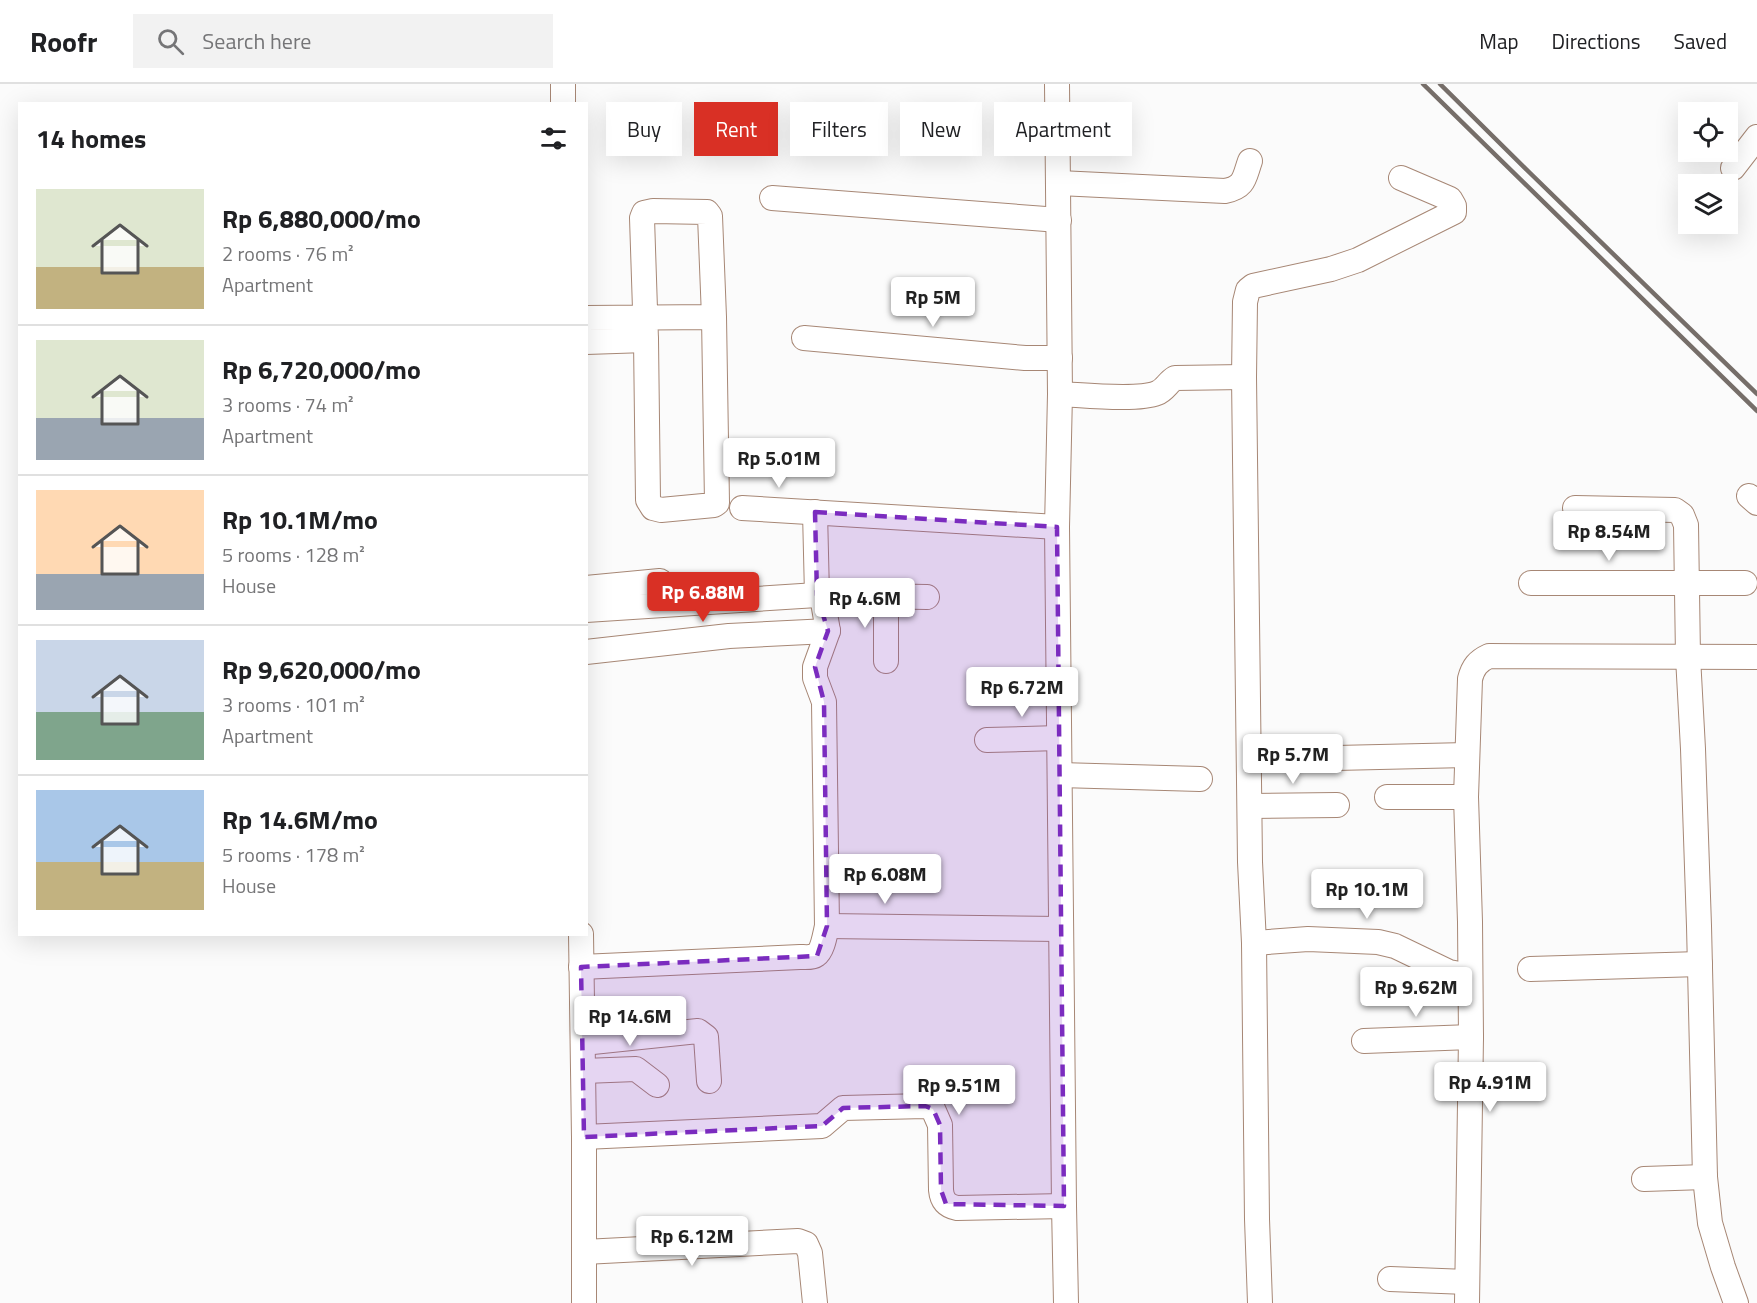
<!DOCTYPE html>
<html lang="en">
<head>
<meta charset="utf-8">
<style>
	body { margin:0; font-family:"Titillium Web",sans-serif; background:#f2f2f2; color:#202124; height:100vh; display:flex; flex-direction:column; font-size:22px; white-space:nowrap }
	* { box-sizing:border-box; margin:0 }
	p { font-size:20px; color:#757577 }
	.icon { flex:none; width:33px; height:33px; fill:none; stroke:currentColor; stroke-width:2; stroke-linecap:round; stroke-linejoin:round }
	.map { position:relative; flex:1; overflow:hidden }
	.drawer { position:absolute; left:18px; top:18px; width:570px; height:834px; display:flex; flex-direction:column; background:#fff; border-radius:0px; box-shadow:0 6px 24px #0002 }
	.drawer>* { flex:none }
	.guide { position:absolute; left:606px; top:18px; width:570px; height:54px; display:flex; gap:12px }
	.controls { position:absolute; left:1678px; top:18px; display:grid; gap:12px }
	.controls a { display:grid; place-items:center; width:60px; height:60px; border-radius:0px; background:#fff; box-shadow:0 6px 24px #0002; font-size:30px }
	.price { position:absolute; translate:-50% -51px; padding:0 14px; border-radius:6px; background:#fff; color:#222; font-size:20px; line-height:39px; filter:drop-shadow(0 2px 3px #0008) }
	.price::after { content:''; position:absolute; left:50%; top:36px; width:18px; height:14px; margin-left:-9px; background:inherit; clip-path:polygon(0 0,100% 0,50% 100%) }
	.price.current { background:#d93025; color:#fff }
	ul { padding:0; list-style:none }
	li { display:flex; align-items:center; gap:18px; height:150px; padding:0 18px }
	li+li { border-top:2px solid #e0e0e0 }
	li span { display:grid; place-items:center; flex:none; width:168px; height:120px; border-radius:0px; color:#555 }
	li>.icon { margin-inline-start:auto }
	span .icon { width:72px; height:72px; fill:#fffc; stroke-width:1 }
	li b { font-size:26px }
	h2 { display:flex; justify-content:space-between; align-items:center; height:72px; padding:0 18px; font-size:26px }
	.pill { padding:0 21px; border-radius:0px; background:#fff; box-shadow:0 6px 24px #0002; font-size:21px; line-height:54px }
	.pill.current { background:#d93025; color:#fff }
	header { display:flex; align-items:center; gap:36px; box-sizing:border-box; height:84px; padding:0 30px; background:#fff; border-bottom:2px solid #e0e0e0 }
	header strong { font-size:28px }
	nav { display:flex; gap:33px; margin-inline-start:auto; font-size:21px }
	.search { width:420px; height:54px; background:#f2f2f2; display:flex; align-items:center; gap:15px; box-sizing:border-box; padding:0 21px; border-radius:0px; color:#757577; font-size:22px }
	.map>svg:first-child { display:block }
</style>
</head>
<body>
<header>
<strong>Roofr</strong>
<div class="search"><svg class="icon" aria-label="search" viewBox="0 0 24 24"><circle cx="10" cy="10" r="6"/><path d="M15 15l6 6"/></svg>Search here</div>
<nav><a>Map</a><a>Directions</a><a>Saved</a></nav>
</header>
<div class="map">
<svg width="1757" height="1219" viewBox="0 0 1757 1219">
	<rect width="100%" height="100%" fill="#fbfbfb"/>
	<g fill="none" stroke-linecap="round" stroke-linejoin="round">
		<!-- minor casing -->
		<g stroke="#a78775" stroke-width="26">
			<g id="minor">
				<polyline points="563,0 563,20"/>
				<polyline points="1057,0 1060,310 1057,443 1064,1122 1066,1219"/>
				<polyline points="1733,84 1757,53"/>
				<path d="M1059,99l166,8c20,-4 19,-13 25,-30"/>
				<polyline points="772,114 1059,136"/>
				<polyline points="586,234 714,233 717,419 714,421 661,426 653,424 648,416 646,256 642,134 644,129 653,127 707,128 710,132 714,233"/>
				<polyline points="804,254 1025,274 1060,274"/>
				<polyline points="586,258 646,256"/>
				<path d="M1060,310c23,1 78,7 97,-1 8,-3 11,-11 18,-15l69,-1"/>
				<polyline points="1749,412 1757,419"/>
				<polyline points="742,424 1057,443"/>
				<polyline points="1575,424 1675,426 1682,431 1686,441 1688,573 1693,665 1699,842 1705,1093 1710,1139 1723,1183 1736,1219"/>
				<polyline points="1531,499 1745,499"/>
				<polyline points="586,504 660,497"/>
				<polyline points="886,513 886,577"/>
				<polyline points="586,526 817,511 927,513"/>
				<polyline points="586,568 729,552 828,547"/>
				<polyline points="987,656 1059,654"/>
				<polyline points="1249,676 1467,671"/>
				<polyline points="1060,691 1200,695"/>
				<polyline points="1387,713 1466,713"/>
				<polyline points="1250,722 1337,721"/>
				<polyline points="827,842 1060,845"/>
				<polyline points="581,850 584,1053 584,1219"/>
				<polyline points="1254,859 1308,855 1378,858 1395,862 1449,888 1470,892"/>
				<path d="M581,883l219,-10c5,0 12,1 16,-2 7,-5 9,-21 11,-29l-3,-224 -9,-24v-11l13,-36 -5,-29 -6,-7 -2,-83"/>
				<polyline points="1530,885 1700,880"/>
				<polyline points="1364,957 1471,953"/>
				<polyline points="583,959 698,947 706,953 709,997"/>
				<polyline points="584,987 636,985 657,1001"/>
				<path d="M584,1053l238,-11 21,-18 82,-2 8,3 7,16 1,65c1,11 6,16 16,18l107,-2"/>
				<polyline points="1644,1095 1705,1093"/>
				<polyline points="584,1168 798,1157 806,1160 810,1169 815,1219"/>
				<polyline points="1390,1195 1467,1198"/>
				<polyline points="1260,1219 1257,1135 1254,859 1250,778 1244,293 1245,218 1248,206 1253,202 1331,185 1358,176 1454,128 1454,122 1450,115 1401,94"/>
				<path d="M1467,1219l4,-266 -1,-115 -4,-125 4,-118c3,-12 8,-18 19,-23l268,1"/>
			</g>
		</g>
		<!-- minor -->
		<use href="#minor" stroke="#fff" stroke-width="24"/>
		<!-- rail -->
		<g stroke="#766e69" stroke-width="4.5">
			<polyline points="1423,0 1757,327"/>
			<polyline points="1440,0 1530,89 1757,310"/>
		</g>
	</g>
	<!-- marked area -->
	<path fill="#7b2cbf" fill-opacity="0.2" stroke="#7b2cbf" stroke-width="4.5" stroke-dasharray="12 8" stroke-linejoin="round" d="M815,428l242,15 7,679 -118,-2 -5,-14 -1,-65 -7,-16 -8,-3 -82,2 -21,18 -238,11 -3,-170 236,-11 10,-30 -3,-224 -9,-35 13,-36 -11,-36z"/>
</svg>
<div class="controls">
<a><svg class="icon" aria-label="locate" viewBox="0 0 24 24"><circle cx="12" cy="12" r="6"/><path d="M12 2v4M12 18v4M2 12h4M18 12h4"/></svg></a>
<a><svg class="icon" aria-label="layers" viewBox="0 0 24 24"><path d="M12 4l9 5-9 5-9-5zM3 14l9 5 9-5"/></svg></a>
</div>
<b class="price" style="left:933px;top:244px">Rp 5M</b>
<b class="price" style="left:779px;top:405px">Rp 5.01M</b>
<b class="price" style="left:1609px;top:478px">Rp 8.54M</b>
<b class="price current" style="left:703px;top:539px">Rp 6.88M</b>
<b class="price" style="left:865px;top:545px">Rp 4.6M</b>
<b class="price" style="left:1022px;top:634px">Rp 6.72M</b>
<b class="price" style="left:1293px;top:701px">Rp 5.7M</b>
<b class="price" style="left:885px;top:821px">Rp 6.08M</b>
<b class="price" style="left:1367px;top:836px">Rp 10.1M</b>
<b class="price" style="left:1416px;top:934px">Rp 9.62M</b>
<b class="price" style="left:630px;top:963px">Rp 14.6M</b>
<b class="price" style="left:1490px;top:1029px">Rp 4.91M</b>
<b class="price" style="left:959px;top:1032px">Rp 9.51M</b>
<b class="price" style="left:692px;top:1183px">Rp 6.12M</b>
<div class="guide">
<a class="pill">Buy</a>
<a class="pill current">Rent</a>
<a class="pill">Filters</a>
<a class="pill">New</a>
<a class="pill">Apartment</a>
</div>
<section class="drawer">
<h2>14 homes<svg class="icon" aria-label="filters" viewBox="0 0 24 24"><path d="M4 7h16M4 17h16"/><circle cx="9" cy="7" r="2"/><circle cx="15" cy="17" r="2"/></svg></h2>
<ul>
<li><span style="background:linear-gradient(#dfe7d0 65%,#c2b280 0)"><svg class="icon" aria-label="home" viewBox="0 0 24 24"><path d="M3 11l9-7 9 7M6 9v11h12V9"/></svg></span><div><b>Rp 6,880,000/mo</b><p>2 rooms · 76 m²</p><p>Apartment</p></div></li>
<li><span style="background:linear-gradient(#dfe7d0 65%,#9aa5b1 0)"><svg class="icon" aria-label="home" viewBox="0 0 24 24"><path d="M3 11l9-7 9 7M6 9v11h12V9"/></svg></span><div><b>Rp 6,720,000/mo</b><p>3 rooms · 74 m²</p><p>Apartment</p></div></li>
<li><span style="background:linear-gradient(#ffd9b3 70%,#9aa5b1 0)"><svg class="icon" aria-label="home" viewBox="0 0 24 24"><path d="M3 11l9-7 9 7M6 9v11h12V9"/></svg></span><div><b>Rp 10.1M/mo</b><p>5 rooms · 128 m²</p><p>House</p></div></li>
<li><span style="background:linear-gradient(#c9d6e8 60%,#7fa58c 0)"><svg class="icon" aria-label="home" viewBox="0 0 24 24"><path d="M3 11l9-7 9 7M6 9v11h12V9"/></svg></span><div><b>Rp 9,620,000/mo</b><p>3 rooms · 101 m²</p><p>Apartment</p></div></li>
<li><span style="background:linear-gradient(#a9c7e8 60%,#c2b280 0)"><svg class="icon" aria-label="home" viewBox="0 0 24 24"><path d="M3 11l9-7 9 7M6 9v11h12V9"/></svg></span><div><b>Rp 14.6M/mo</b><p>5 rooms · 178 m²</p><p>House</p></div></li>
</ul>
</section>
</div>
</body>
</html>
